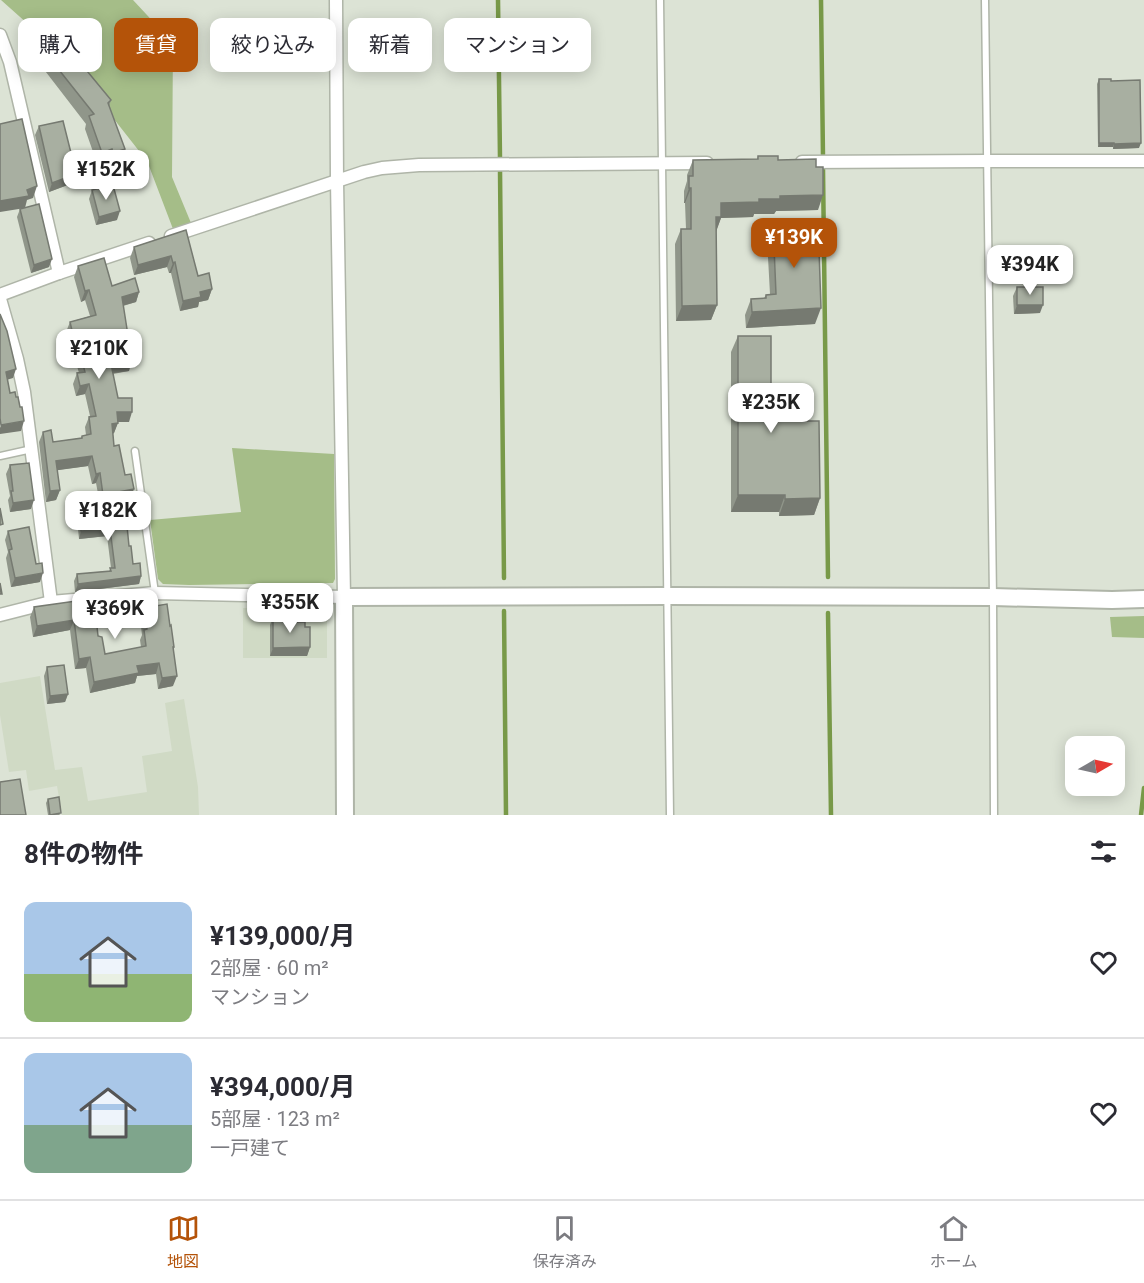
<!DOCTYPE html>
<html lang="ja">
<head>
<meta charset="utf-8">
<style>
	body { margin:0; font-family:Roboto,"Noto Sans JP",sans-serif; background:#f2f2f3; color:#2b2b33; height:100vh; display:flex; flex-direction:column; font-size:22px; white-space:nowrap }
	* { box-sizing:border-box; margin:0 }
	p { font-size:20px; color:#7c7c81 }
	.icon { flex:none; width:33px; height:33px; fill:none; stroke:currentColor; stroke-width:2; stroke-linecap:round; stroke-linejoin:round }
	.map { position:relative; height:815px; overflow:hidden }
	.panel { display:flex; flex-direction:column; background:#fff; flex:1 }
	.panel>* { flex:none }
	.guide { position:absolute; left:18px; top:18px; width:600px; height:54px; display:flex; gap:12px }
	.needle { width:39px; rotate:81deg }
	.controls { position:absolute; left:1065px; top:736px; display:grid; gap:12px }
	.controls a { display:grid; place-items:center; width:60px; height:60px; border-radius:12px; background:#fff; box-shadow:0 3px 15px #0003; font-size:30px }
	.price { position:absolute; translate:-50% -51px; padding:0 14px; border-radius:12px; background:#fff; color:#222; font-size:20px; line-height:39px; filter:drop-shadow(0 2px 3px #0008) }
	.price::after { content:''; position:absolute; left:50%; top:36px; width:18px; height:14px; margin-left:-9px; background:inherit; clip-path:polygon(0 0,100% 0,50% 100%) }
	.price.on { background:#b45309; color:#fff }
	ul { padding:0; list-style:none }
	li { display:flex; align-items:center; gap:18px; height:150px; padding:0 24px }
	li+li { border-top:2px solid #e1e1e2 }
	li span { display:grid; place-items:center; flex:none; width:168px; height:120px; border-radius:12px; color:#555 }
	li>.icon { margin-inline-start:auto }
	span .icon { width:72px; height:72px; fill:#fffc; stroke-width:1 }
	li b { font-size:26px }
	h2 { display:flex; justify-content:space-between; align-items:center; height:72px; padding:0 24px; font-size:26px }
	.tag { padding:0 21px; border-radius:12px; background:#fff; box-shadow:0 3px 15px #0003; font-size:21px; line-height:54px }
	.tag.on { background:#b45309; color:#fff }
	.tabs { display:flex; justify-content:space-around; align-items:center; height:84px; border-top:2px solid #e1e1e2; background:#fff; font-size:16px; color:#7c7c81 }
	.tabs a { display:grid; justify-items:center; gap:3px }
	.tabs .on { color:#b45309 }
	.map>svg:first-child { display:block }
</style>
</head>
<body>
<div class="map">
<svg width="1144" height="815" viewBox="0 0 1144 815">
	<rect width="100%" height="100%" fill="#dce3d5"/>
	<!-- built -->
	<g fill="#d0dac5">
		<polygon points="243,608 317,608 327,619 327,658 243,658"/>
		<polygon points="40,676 55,770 82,767 88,801 147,792 142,756 172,751 165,703 184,699 198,787 199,815 62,815 57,786 29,791 26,770 9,772 0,715 0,683"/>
	</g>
	<!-- green -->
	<g fill="#a5bd88">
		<polygon points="1,0 133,0 173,43 172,177 191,223 173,229 149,166 143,156 88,86 47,41"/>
		<polygon points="232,448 334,454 335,579 333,583 189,585 163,584 158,579 150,520 241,512"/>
		<polygon points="1144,616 1144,638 1112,637 1110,617"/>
	</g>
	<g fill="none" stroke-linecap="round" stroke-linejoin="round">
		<!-- stream -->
		<g stroke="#789948" stroke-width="4.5">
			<polyline points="498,0 500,158"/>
			<polyline points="821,0 823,157"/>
			<polyline points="823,169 828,577"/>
			<polyline points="500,170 504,578"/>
			<polyline points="504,611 506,815"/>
			<polyline points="828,613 831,815"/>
			<polyline points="1141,815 1144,788"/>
		</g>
		<!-- lane casing -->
		<g stroke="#afb5a8" stroke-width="9">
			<g id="lane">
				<polyline points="660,0 670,815"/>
				<polyline points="985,0 993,597 994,815"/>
				<polyline points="135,451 155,593"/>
				<polyline points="0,456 32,449"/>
			</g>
		</g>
		<!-- street casing -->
		<g stroke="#afb5a8" stroke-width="15">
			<g id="street">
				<polyline points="0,35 10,62 59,273"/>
				<polyline points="802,162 987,161 1144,161"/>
				<polyline points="171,236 364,172 382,168 419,165 707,163"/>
				<polyline points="0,295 59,273 149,243"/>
				<polyline points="0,299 17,359 24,392 51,602"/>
				<polyline points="0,615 51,602 155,593 344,597 337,181 336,0"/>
			</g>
		</g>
		<!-- secondary casing -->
		<g stroke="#afb5a8" stroke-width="20">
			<polyline id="secondary" points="345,815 344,597 667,596 993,597 1112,600 1144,599"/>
		</g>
		<!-- lane -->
		<use href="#lane" stroke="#fff" stroke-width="6"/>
		<!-- street -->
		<use href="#street" stroke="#fff" stroke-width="12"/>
		<!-- secondary -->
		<use href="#secondary" stroke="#fff" stroke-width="16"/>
	</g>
	<!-- wall -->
	<g fill="#90968a">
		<polygon points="44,51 111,100 109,107 120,161 109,166 107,162 98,166 85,129 86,124 39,63"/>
		<polygon points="1099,79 1111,81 1139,148 1113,149 1113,147 1098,147 1097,84"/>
		<polygon points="39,126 73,161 92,168 89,177 49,192 35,135"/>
		<polygon points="758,156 778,160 818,210 776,211 774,214 754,214 753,217 721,218 716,231 717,305 711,320 676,321 675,244 681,229 686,229 685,203 684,203 684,191 687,181 687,175 693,160 757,159"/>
		<polygon points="92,190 117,220 96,225 89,199"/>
		<polygon points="20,209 49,267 31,273 17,217"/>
		<polygon points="773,223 815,324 746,328 745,315 751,299 764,298 766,295 770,294 767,239"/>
		<polygon points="186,230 198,276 212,289 208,300 199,302 198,307 180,311 171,273 169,273 167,267 134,275 130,258 134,247"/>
		<polygon points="78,266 112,286 139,292 136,302 123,306 129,371 113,374 118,398 129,422 118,422 114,433 113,434 114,446 130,499 109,504 110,528 129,546 133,564 141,576 139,584 75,592 74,581 77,574 109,571 111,568 107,536 79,539 76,508 79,500 99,499 96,483 92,484 88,466 57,470 60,490 56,500 46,502 39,442 43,432 53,442 81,438 82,436 86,435 85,427 89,417 90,416 85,394 76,396 73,384 77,373 79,373 72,349 70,349 66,332 70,322 90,316 85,300 81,302 74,277"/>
		<polygon points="1017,287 1040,313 1014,314 1013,296"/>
		<polygon points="738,336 771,421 820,498 814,515 779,516 779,512 731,512 731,352"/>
		<polygon points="10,465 31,509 10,512 8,500 10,496 6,474"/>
		<polygon points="8,531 40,582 11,587 6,558 8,552 5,540"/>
		<polygon points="121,603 137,617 121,618 120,607"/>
		<polygon points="34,607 92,617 105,654 141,647 140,640 142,635 140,618 143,608 170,626 174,647 173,650 173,686 158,689 156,674 137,676 135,683 90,693 86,668 75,669 70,630 33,637 30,617"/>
		<polygon points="273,616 286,622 305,627 310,647 307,656 270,656 270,625"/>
		<polygon points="47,667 68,694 65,702 47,704 44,676"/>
		<polygon points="48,799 60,815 48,815 46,803"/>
	</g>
	<!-- shaded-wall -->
	<g fill="#767a71">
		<polygon points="1099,143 1114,143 1113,147 1098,147"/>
		<polygon points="1141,143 1139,148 1113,149 1114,144"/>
		<polygon points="112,149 107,162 98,166 102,153"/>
		<polygon points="125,149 120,161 109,166 113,153"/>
		<polygon points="92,168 89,177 49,192 52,183"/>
		<polygon points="37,186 33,198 27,200 25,208 0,212 0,201"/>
		<polygon points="689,188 691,188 685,203 684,203"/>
		<polygon points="823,195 818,210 776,211 774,214 754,214 753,217 721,218 716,232 710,232 721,203 780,196"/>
		<polygon points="120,211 117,220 96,225 99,217"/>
		<polygon points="171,256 167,267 134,275 138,265"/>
		<polygon points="52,259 49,267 31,273 34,265"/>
		<polygon points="175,262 171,273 169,273 173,263"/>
		<polygon points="212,289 208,300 199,302 198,307 180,311 183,301 200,292"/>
		<polygon points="89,290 85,300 81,302 85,291"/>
		<polygon points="139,292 136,302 118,307 122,297"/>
		<polygon points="717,305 711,320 676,321 682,306"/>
		<polygon points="1017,305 1043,305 1040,313 1014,314"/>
		<polygon points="821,308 815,324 746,328 752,312"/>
		<polygon points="76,338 72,349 70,349 74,339"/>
		<polygon points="132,361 129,371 107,374 111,364"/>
		<polygon points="16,369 13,378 3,381 6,372"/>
		<polygon points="89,384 85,394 76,396 80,386"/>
		<polygon points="117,412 132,412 129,422 114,422"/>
		<polygon points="24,421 21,431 0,434 0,428 1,425"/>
		<polygon points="118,423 114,433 108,434 112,424"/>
		<polygon points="92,456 88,466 52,471 56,461"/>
		<polygon points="100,473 96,483 92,484 96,474"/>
		<polygon points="134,489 130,499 100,505 103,495"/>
		<polygon points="60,490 56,500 46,502 50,491"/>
		<polygon points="738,495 785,495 779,512 731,512"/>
		<polygon points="820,498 814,515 779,516 785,499"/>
		<polygon points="34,500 31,509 10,512 13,503"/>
		<polygon points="110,529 107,536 79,539 81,531"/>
		<polygon points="43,573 40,582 11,587 15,578"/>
		<polygon points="141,576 139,584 75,592 78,584"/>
		<polygon points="138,613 137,617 121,618 122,614"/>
		<polygon points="74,620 70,630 33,637 37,626"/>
		<polygon points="310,647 307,656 270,656 273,648"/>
		<polygon points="90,657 86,668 75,669 79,659"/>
		<polygon points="159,663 156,674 137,676 135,683 90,693 94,682 137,666"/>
		<polygon points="177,676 173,686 158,689 162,678"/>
		<polygon points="68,694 65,702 47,704 50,696"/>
	</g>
	<!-- building -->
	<g fill="#a8afa1" stroke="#767a71" stroke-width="1.5">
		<polygon points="59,37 111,100 108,103 125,149 113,153 112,149 102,153 89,116 94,114 44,51"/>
		<polygon points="1099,79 1111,79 1111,81 1140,80 1141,143 1114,144 1114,143 1099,143"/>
		<polygon points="22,119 37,186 27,190 29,196 0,201 0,124"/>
		<polygon points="63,121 73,161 88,155 92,168 52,183 39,126"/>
		<polygon points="758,156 778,156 778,160 816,159 816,167 823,167 823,195 780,196 780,199 759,199 759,202 721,203 721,217 716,217 717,305 682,306 681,229 691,229 691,188 689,188 689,176 693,176 693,160 758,159"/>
		<polygon points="113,185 120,211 99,217 92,190"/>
		<polygon points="39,204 52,259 34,265 20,209"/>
		<polygon points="818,221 821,308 752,312 751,299 766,298 766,295 776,294 773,223"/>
		<polygon points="186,230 198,276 209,273 212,289 200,292 201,297 183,301 175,262 173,263 171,256 138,265 134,247"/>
		<polygon points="104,258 112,286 135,278 139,292 122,297 132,361 111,364 118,398 132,398 132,412 117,412 118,423 112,424 114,446 119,445 125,475 131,474 134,489 103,495 100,473 96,474 92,456 56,461 60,490 50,491 43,432 51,430 53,442 82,438 82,436 91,434 89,417 96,416 89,384 80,386 77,373 85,372 76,338 74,339 70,322 96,315 89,290 85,291 78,266"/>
		<rect x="1017" y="287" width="26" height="18"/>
		<polygon points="0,314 7,331 16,369 6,372 10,393 15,392 16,397 18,397 20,407 22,407 24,421 1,425 0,418"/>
		<polygon points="738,336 771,336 771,421 819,421 820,498 785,499 785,495 738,495"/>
		<polygon points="29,463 34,500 13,503 11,491 13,491 10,465"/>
		<polygon points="108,498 110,528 127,526 129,546 131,546 133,564 140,563 141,576 78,584 77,574 111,571 110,568 115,568 110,529 81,531 79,500"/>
		<polygon points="0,508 3,524 0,525"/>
		<polygon points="29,527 36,564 42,563 43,573 15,578 9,550 12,549 8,531"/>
		<polygon points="0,583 2,594 0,594"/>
		<polygon points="90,599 92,617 96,617 98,636 102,637 105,654 146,646 144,630 147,629 143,608 167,604 170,626 171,625 174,647 173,647 177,676 162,678 159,663 137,666 139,673 94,682 90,657 79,659 74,620 37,626 34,607"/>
		<polygon points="137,601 138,613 122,614 121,603"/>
		<polygon points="273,616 286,617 286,622 305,622 305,627 310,627 310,647 273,648"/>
		<polygon points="64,665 68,694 50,696 47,667"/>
		<polygon points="20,779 26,815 0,815 0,782"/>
		<polygon points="59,797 61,813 50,815 48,799"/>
	</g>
</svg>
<div class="controls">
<a><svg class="needle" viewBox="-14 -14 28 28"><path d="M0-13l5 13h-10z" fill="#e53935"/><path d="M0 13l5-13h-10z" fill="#7c7c81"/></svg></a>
</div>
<b class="price" style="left:106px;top:201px">¥152K</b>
<b class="price on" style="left:794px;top:269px">¥139K</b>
<b class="price" style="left:1030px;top:296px">¥394K</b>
<b class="price" style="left:99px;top:380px">¥210K</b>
<b class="price" style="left:771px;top:434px">¥235K</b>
<b class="price" style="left:108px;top:542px">¥182K</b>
<b class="price" style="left:290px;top:634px">¥355K</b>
<b class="price" style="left:115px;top:640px">¥369K</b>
<div class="guide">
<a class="tag">購入</a>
<a class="tag on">賃貸</a>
<a class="tag">絞り込み</a>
<a class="tag">新着</a>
<a class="tag">マンション</a>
</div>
</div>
<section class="panel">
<h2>8件の物件<svg class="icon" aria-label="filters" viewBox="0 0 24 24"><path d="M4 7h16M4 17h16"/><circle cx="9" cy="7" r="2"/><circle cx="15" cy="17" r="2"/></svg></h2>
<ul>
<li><span style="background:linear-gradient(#a9c7e8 60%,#8fb573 0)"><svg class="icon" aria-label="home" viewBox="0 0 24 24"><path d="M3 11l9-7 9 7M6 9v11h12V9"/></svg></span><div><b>¥139,000/月</b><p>2部屋 · 60 m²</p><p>マンション</p></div><svg class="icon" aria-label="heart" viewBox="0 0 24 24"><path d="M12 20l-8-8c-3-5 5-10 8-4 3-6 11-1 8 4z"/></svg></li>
<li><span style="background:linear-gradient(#a9c7e8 60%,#7fa58c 0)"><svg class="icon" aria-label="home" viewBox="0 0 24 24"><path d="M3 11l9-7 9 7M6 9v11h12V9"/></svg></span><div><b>¥394,000/月</b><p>5部屋 · 123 m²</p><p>一戸建て</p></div><svg class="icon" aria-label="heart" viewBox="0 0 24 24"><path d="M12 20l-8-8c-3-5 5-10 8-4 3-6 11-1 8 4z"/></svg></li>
</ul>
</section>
<nav class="tabs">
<a class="on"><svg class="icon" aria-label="map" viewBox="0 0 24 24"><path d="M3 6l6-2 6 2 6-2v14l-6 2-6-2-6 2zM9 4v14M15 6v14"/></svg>地図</a>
<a><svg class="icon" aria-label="saved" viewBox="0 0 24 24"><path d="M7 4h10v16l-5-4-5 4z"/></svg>保存済み</a>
<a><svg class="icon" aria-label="home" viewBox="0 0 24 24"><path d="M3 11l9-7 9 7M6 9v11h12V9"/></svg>ホーム</a>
</nav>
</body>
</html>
